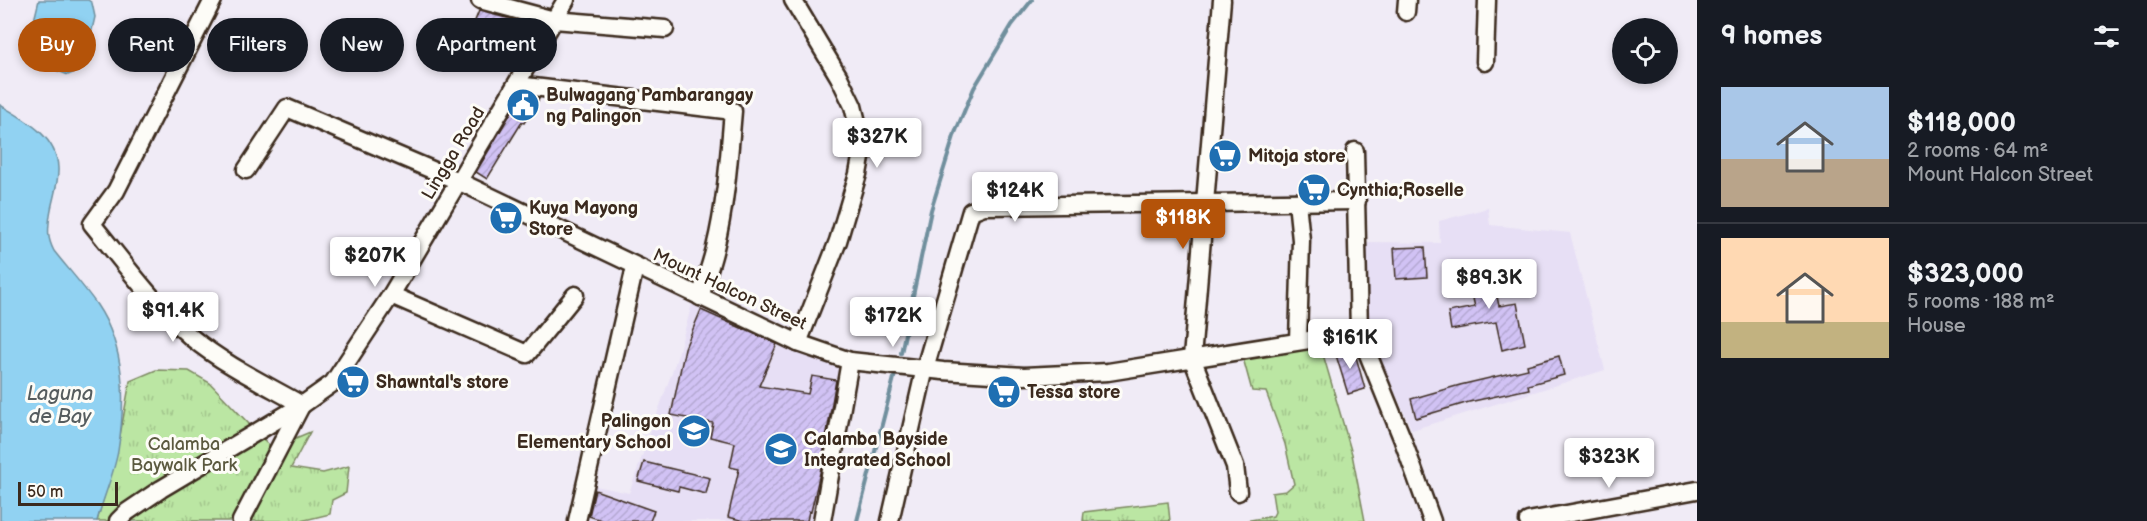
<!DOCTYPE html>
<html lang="en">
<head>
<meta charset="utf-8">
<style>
	body { margin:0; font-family:"Balsamiq Sans",sans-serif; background:#20242c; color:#f1f3f6; height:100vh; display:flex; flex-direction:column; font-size:22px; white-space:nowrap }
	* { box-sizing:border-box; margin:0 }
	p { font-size:20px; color:#9ea1a6 }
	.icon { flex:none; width:33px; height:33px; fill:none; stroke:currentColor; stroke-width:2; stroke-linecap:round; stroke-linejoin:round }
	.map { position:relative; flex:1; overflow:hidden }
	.side { display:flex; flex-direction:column; background:#171b24; width:450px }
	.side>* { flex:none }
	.guide { position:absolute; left:18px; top:18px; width:570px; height:54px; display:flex; gap:12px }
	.fabs { position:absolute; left:1612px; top:18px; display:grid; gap:12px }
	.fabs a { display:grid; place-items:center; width:66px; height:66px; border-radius:50%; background:#171b24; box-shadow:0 3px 9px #0003; font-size:30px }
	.scale { position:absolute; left:18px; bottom:15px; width:100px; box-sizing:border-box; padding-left:6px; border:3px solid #3b2a1e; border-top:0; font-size:16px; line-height:21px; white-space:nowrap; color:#3b2a1e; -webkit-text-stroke:4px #fdfcf7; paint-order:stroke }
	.price { position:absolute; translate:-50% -51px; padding:0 14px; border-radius:6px; background:#fff; color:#222; font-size:20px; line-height:39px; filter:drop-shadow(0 2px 3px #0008) }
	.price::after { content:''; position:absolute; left:50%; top:36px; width:18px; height:14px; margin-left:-9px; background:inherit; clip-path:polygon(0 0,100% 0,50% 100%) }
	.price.selected { background:#b45309; color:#fff }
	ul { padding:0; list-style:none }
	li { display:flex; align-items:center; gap:18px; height:150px; padding:0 24px }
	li+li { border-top:2px solid #363941 }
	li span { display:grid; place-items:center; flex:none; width:168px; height:120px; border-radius:0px; color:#555 }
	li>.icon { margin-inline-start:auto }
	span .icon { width:72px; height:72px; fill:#fffc; stroke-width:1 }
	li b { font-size:26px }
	h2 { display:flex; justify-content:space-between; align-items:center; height:72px; padding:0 24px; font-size:26px }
	.chip { padding:0 21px; border-radius:27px; background:#171b24; box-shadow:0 3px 9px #0003; font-size:21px; line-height:54px }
	.chip.selected { background:#b45309; color:#fff }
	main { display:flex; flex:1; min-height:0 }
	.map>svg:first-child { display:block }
</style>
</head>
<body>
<main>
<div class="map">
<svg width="1697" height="521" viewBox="0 0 1697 521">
	<defs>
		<pattern id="grass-tufts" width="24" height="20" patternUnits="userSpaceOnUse" patternTransform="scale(1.5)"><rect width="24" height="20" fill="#bbe6a3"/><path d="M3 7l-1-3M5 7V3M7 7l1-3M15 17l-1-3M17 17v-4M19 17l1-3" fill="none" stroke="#a2c58c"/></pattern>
		<pattern id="building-hatch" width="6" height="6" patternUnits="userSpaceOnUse" patternTransform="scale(1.5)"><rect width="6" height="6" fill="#d1c2f4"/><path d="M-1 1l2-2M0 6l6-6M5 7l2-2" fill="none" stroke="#b4a7d1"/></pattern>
	</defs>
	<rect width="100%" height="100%" fill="#f0ebf6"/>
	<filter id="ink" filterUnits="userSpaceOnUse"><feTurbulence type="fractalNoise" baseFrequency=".0167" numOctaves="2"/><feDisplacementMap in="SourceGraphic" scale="12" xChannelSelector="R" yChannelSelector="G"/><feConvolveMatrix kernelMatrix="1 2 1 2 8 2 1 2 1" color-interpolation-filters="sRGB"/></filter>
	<g filter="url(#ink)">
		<!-- built -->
		<g fill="#e7dff5">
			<polygon points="1488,208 1490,225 1570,233 1605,370 1412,430 1367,330 1367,242 1440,243 1439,221"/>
			<polygon points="692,304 847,367 813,521 588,521 583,519 591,485 629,493 677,358"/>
		</g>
		<!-- grass -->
		<g fill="url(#grass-tufts)" stroke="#7b8860" stroke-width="1.5">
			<polygon points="1320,344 1352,454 1365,521 1245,521 1273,516 1275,512 1272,493 1286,491 1294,484 1285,444 1266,392 1252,391 1243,358"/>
			<polygon points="156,370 189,371 210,383 272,448 310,432 291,468 323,473 349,466 346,493 332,500 330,514 301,521 97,521 117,452 130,381"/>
			<polygon points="1168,502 1170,521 1083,521 1084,512"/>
		</g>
		<!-- water -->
		<g fill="#91d2f2" stroke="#6f8f9d" stroke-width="1.5">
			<polygon points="39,0 88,0 92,3 95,17 86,56 78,71 68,75 27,59 29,41"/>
			<path d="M0,105c24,14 57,31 58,63 1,15 -6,32 -8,47 -2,14 -3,23 4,36 14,18 30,35 43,54 29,43 29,96 21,146 -4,23 -15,47 -21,70h-97z"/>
		</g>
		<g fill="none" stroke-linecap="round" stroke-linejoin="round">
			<!-- stream -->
			<g stroke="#6f8f9d" stroke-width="4">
				<polyline points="901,353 931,210 955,133 974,88 1012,25 1032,0"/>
				<polyline points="857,521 895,374"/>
			</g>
		</g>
		<!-- building -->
		<g fill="url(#building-hatch)" stroke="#3b2a1e" stroke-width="1.5">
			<polygon points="479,11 526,23 517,46 472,28"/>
			<polygon points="521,96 539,99 524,123 522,122 487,179 476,172"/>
			<polygon points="1425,247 1427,277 1396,279 1394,248"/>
			<polygon points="1490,264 1499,306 1517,303 1525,344 1502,350 1496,322 1451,330 1448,312 1475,307 1466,269"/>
			<polygon points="701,310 777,344 759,386 808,394 812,376 836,380 820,473 811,512 809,511 807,521 744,521 728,517 739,469 730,467 735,443 710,437 713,423 671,415 685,348"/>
			<polygon points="1353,346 1365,389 1348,394 1335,352"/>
			<polygon points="1559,356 1564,375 1528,385 1529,389 1469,402 1416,418 1411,399 1460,385 1528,369 1527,365"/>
			<polygon points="644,462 710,478 706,494 679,487 678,491 638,481"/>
			<polygon points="595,490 654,511 650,521 604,521 589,516"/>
		</g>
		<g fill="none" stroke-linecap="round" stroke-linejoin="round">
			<!-- minor casing -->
			<g stroke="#3b2a1e" stroke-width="21">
				<g id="minor">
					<path d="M213,0l-97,191 -24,33c32,39 62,81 100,114 33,27 73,46 110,67"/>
					<polyline points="480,0 554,20 665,29"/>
					<polyline points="793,0 839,77 853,106 863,147 858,174 838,241 798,343"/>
					<polyline points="1222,0 1192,358 1235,466 1238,492"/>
					<polyline points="1406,12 1407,0"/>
					<polyline points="1485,62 1487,0"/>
					<path d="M517,85l216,26c-4,46 -7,93 -18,137 -4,17 -10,33 -15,49"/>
					<polyline points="1355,151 1359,332 1402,438 1432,521"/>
					<polyline points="246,170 287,108 458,181 798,343 850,361 943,371 1024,376 1108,372 1359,332"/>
					<polyline points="1297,202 1301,240 1298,341"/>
					<polyline points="391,295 527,354 575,295"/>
					<polyline points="118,521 127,512 161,489 302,405 333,383 391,295 566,0"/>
					<polyline points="241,521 301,406"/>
					<polyline points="577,521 635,267"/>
					<polyline points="822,521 850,361"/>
					<polyline points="890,521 925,368 971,211 984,206 1357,201"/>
					<polyline points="1528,521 1697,490"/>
				</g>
			</g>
			<!-- minor -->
			<use href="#minor" stroke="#fdfcf7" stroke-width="16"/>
		</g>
	</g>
	<!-- icons -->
	<defs>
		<g id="civic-disc" transform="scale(1.725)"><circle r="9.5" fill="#1f6fb2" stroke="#fdfcf7"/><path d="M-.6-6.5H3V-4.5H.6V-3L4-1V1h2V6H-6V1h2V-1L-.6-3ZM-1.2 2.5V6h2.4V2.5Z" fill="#fff"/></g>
		<g id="supermarket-disc" transform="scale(1.725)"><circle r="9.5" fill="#1f6fb2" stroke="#fdfcf7"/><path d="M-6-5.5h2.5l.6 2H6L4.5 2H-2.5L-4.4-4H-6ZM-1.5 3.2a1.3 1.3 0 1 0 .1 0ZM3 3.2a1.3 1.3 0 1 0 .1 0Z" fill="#fff"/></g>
		<g id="school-disc" transform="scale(1.725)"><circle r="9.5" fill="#1f6fb2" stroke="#fdfcf7"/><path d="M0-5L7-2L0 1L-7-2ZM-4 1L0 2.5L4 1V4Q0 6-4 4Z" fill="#fff"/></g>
	</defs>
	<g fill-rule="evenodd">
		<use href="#civic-disc" x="523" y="105"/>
		<use href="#supermarket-disc" x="1225" y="156"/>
		<use href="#supermarket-disc" x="1314" y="190"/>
		<use href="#supermarket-disc" x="506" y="218"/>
		<use href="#supermarket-disc" x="353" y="382"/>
		<use href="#supermarket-disc" x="1004" y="392"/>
		<use href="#school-disc" x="694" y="431"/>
		<use href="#school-disc" x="781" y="449"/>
	</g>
	<g text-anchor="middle" stroke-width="6" stroke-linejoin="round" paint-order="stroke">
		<!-- poi labels -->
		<g font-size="18" font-weight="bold" fill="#3b2a1e" stroke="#fdfcf7" text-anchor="start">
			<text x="546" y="101">Bulwagang Pambarangay<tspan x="546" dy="21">ng Palingon</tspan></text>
			<text x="1248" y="162">Mitoja store</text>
			<text x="1337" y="196">Cynthia;Roselle</text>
			<text x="529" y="214">Kuya Mayong<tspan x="529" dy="21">Store</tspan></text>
			<text x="376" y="388">Shawntal's store</text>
			<text x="1027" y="398">Tessa store</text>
			<text x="671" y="427" text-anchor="end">Palingon<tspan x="671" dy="21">Elementary School</tspan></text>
			<text x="804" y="445">Calamba Bayside<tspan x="804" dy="21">Integrated School</tspan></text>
		</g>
		<!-- street labels -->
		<g font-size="18" fill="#3b2a1e" stroke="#fdfcf7">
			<text transform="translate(453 153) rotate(-59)" y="6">Lingga Road</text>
			<text transform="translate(730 289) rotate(25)" y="6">Mount Halcon Street</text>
		</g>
		<!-- park labels -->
		<g font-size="18" fill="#5b593f" stroke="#fdfcf7">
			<text x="184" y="450">Calamba<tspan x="184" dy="21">Baywalk Park</tspan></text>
		</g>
		<!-- water labels -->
		<g font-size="20" font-style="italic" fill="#555c5e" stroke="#fdfcf7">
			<text x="60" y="400">Laguna<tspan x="60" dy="23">de Bay</tspan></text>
		</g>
	</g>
</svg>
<div class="fabs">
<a><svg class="icon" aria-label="locate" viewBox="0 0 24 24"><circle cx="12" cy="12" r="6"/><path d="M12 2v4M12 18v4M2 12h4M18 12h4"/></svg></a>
</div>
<div class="scale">50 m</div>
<b class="price" style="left:877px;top:169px">$327K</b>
<b class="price" style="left:1015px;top:223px">$124K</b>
<b class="price selected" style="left:1183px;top:250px">$118K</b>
<b class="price" style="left:375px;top:288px">$207K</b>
<b class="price" style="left:1489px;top:310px">$89.3K</b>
<b class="price" style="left:173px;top:343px">$91.4K</b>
<b class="price" style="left:893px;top:348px">$172K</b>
<b class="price" style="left:1350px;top:370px">$161K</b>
<b class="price" style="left:1609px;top:489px">$323K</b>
<div class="guide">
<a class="chip selected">Buy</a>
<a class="chip">Rent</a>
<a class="chip">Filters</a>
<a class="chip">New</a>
<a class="chip">Apartment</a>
</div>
</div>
<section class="side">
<h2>9 homes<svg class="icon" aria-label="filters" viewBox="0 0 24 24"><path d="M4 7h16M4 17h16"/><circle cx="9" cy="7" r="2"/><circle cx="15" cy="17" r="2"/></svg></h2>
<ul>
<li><span style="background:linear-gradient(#a9c7e8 60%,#b9a48a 0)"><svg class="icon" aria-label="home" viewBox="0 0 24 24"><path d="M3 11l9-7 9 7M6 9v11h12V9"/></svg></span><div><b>$118,000</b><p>2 rooms · 64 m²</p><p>Mount Halcon Street</p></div></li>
<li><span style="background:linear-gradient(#ffd9b3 70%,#c2b280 0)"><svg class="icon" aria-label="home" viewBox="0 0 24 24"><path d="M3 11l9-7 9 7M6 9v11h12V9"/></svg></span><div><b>$323,000</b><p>5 rooms · 188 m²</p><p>House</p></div></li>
</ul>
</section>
</main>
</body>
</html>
